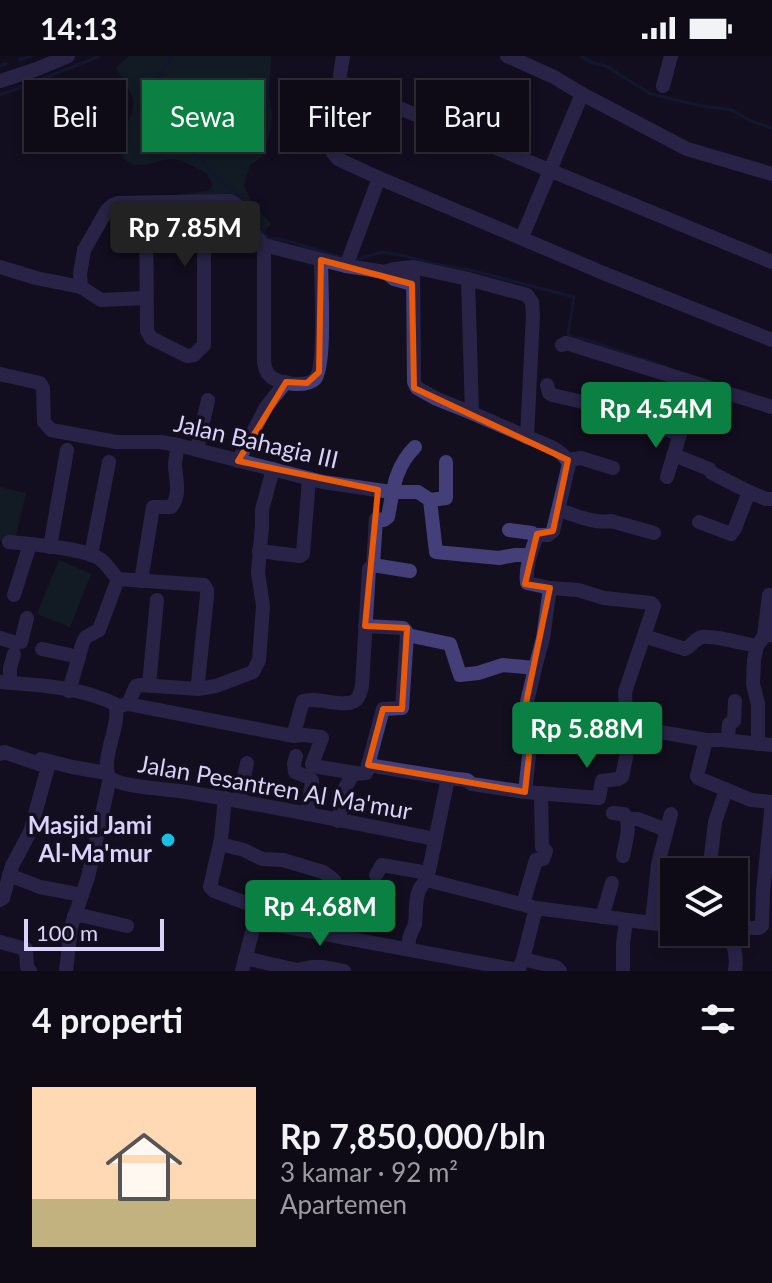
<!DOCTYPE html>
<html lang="id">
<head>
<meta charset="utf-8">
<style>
	body { margin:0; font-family:Lato,sans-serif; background:#1c1924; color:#f1f3f6; height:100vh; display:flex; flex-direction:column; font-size:30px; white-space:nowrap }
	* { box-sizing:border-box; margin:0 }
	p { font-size:26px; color:#9b9ba1 }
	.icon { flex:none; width:44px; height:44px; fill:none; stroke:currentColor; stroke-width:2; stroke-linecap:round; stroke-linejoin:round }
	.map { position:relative; height:915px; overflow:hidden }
	.panel { display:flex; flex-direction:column; background:#0e0b17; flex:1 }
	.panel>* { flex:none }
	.top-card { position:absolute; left:24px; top:24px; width:724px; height:72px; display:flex; gap:16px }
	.controls { position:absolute; left:660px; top:802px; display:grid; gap:16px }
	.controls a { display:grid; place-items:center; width:88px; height:88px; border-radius:0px; background:#0e0b17; box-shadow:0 4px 12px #0003,0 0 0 2px #2e2b36; font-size:40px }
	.scale { position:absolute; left:24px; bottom:20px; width:140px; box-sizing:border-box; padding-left:8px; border:4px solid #d9d2fa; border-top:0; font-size:22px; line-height:28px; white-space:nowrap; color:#d9d2fa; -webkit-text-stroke:6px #130f1f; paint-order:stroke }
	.price { position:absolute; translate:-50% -68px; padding:0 18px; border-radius:8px; background:#0b8043; color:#fff; font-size:26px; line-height:52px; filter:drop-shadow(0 2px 4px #0008) }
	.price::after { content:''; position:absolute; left:50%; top:48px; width:24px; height:18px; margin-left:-12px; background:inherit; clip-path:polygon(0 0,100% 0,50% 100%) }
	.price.current { background:#222; color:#fff }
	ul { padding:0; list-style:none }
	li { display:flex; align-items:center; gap:24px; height:200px; padding:0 32px }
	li+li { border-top:2px solid #2e2b36 }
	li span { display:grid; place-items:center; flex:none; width:224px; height:160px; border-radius:0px; color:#555 }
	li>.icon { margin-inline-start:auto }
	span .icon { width:96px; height:96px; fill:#fffc; stroke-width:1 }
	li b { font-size:34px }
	h2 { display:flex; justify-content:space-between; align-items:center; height:96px; padding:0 32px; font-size:34px }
	.tag { padding:0 28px; border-radius:0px; background:#0e0b17; box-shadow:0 4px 12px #0003,0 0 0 2px #2e2b36; font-size:28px; line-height:72px }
	.tag.current { background:#0b8043; color:#fff }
	.status { display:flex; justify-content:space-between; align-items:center; height:56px; padding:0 40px; background:#0e0b17; direction:ltr }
	.status svg { height:22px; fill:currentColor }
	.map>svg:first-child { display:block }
</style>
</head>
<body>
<div class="status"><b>14:13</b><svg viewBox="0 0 49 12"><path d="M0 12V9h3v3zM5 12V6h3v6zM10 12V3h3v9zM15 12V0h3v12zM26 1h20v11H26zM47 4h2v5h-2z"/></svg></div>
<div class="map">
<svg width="772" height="915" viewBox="0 0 772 915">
	<rect width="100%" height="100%" fill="#130f1f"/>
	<!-- green -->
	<g fill="#132828">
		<path d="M129,0h142l-2,39 3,17 -1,17 -9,28 -12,8 -6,19 7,18 20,22 -7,7 -7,-4 -18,-26 -63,-6 32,-4 5,-6 -6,-12c-10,-4 -24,-14 -35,-14 -16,0 -40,16 -51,-5 -8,-16 14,-34 12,-53 -2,-11 -12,-23 -17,-33z"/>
		<polygon points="0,431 26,437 14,487 0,484"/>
		<polygon points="59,504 91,518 70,571 37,558"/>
	</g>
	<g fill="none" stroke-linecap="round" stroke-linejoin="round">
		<!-- stream -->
		<g stroke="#122140" stroke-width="3">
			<polyline points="172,0 140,52 142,66 202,104 217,122 236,137 268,182 285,184 340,201"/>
			<polyline points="582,0 590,6 606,10 651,38 702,50 732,54 751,65 772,72"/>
			<polyline points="19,4 31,0"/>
			<polyline points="0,10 6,8"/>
			<polyline points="0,39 98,1"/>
			<polyline points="358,203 382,196 405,200 430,207 474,215 574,241 568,278 573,282 581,282 666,311"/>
		</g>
		<!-- minor -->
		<g stroke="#453f79" stroke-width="14">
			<polyline points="343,0 340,19 341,28 330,90 333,97 338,103 379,122 594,213"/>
			<polyline points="507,0 554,21 582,38 687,93 772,118"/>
			<polyline points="0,25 37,13 68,0"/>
			<polyline points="341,28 772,206"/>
			<polyline points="663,30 671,0"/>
			<polyline points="146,148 147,275 151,282 187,300 194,299 204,289 204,147"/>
			<polyline points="522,181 582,38"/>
			<path d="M264,189v117c1,4 1,8 4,12 8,10 37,14 47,5 11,-11 6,-99 6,-119"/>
			<polyline points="346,210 379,122"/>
			<polyline points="0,211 36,222 81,231"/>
			<polyline points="598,215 772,284"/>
			<polyline points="385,216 394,213 413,211 468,223 527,239 532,246 533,259 527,381 472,357 437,343 417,332 414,326 413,211"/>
			<polyline points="468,223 472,357"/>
			<path d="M145,242l-44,2 -20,-13 -1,-13 4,-24 23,-40 6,-5 6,-2 111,-2c14,6 16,22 25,33 1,2 8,10 9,11l82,21 39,6 9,7 18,5"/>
			<polyline points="562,289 566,287 698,328"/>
			<polyline points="0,318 40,327 43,332 44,366 51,374 116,386 160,386 178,389 323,426 391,436 418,436 430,444"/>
			<polyline points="547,329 549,337 552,339 583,346 680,378 698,328 772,351"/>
			<polyline points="197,393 208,344"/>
			<polyline points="674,399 709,413 712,417 749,436"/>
			<polyline points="568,404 581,402 613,412"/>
			<polyline points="238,405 266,351 286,326"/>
			<polyline points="446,406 446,442 430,444 436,496 499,502 515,499 530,499"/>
			<polyline points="667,421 680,378"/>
			<path d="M559,454c16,5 35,14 52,11l43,12"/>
			<polyline points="699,466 731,478 735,472 749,436 766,443 772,443"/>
			<polyline points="509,474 532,477 536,483"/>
			<path d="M9,486c20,2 76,6 91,17 7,5 12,14 18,20l-19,51 -13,7 -3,5 -14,49"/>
			<polyline points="50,491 67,394"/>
			<polyline points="259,495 300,500 303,498 309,423"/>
			<polyline points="91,499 109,406"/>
			<polyline points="373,509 410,515"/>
			<polyline points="118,523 204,529 207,534 207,540 198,626"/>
			<path d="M141,525l12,-74h18c10,-12 5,-27 4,-41 0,-7 2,-14 3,-21"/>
			<polyline points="14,539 30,488"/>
			<polyline points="365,570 403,572 406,575 407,579 402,652 383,653 368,709"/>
			<polyline points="407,579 450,588 460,619 478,617 503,609 535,612 543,582 550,532"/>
			<path d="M644,580l41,13c6,-3 10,-10 17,-12 11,-2 43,7 55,9"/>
			<polyline points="764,580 769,539"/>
			<polyline points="0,582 16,587 21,586 27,562"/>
			<polyline points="42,593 79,601"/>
			<path d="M0,626c37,3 81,5 115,22 7,18 -15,56 -6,72 7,11 57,13 71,15 86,14 170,31 255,48"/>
			<polyline points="10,627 10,612 14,598"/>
			<polyline points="149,629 157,544"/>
			<polyline points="128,648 136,630 140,629 198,633 216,630 253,616 259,604 263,550 258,517 262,470 262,454 273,413"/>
			<polyline points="120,650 128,648 293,680 305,679 321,681 322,682 312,708 313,710 356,717"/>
			<polyline points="632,671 706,684 722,684 772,689"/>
			<path d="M293,680l10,-35c14,-5 44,9 54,-2 3,-4 4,-9 5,-13l7,-117 4,-4 3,-46 8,1 4,-3c5,-26 6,-49 27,-70"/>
			<polyline points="706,684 697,720 698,722 751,744 772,746"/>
			<polyline points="728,684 729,668 734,665 735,645"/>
			<polyline points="758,688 758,648 753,628 754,604 757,590 764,580 772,579"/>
			<polyline points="0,698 4,696 48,711 30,776 12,810 3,842 0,844"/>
			<polyline points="296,700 294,708 295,716 310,722 312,725 307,758"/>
			<polyline points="41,703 72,711 107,717"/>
			<path d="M448,722l19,2 5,4 53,8 74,6 3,-17 16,-2 4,-2 10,-50 -6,-6 -1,-29 29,-86 -3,-3 -47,-5 -26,-8 -28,-2 -23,-5c-2,-16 5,-33 10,-48h11l5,-4 16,-67c-5,-15 -28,-21 -42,-27"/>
			<polyline points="525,736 531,681 530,677 522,671 522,667 535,612"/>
			<polyline points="225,742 221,783 210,831 214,835 257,851 255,865 242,915"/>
			<polyline points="239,745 247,707"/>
			<path d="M613,757l11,1c8,11 1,30 -1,42"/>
			<polyline points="628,763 638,763 666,774"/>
			<path d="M338,765l7,-33 8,-14 13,-1 2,-8 80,13 -21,102c-14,11 -10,29 -12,44 -1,4 -4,8 -5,12 -2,4 -1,9 -1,13"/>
			<polyline points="220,788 244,794 262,803 283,804 323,816 334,824 322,879"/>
			<polyline points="709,816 715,766 726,734"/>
			<polyline points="9,819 40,831 82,839"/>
			<polyline points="376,819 382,809 428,817"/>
			<polyline points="427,824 536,852 674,870"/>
			<polyline points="523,848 536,804 543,803 546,795 542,791 541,737"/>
			<polyline points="74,860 84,860 127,870"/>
			<polyline points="602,861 612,827"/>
			<polyline points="255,865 518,914"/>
			<polyline points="652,867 658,808 671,758"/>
			<polyline points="734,872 759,872 762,870 763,836 772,746"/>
			<path d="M727,876c8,13 10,24 8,39"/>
			<polyline points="0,886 26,893 27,911 30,915"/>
			<polyline points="245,902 297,914 311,911 324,911 344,915"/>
			<polyline points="523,903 556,911 560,915"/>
			<polyline points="66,915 71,871 88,821 110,722"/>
			<polyline points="518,915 523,903 536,852"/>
			<polyline points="623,915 623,888 626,864"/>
		</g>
	</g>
	<!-- marked area -->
	<path d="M0 0H772V915H0ZM321,204l91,24 2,104 154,72 -15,71 -16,3 -12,50 25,4 -29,139 10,10 -6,55 -157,-27 15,-56h19l5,-81 -42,-2 13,-136 -140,-29 48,-79 21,1 12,-11z" fill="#130f1f" fill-opacity=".55" fill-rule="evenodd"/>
	<path fill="none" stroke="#e8590c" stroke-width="6" stroke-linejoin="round" d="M321,204l91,24 2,104 154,72 -15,71 -16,3 -12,50 25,4 -29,139 10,10 -6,55 -157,-27 15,-56h19l5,-81 -42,-2 13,-136 -140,-29 48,-79 21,1 12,-11z"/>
	<!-- markers -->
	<circle fill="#18bfe0" stroke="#130f1f" stroke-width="3" cx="168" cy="784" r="8"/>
	<g text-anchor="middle" stroke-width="7" stroke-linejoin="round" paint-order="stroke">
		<!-- street labels -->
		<g font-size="24" fill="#d9d2fa" stroke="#130f1f">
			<text transform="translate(256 386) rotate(13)" y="8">Jalan Bahagia III</text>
			<text transform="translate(275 732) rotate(10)" y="8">Jalan Pesantren Al Ma'mur</text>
		</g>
		<!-- poi labels -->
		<g font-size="24" font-weight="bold" fill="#d9d2fa" stroke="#130f1f" text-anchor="end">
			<text x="152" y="778">Masjid Jami<tspan x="152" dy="28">Al-Ma'mur</tspan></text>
		</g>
	</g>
</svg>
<div class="controls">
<a><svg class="icon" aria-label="layers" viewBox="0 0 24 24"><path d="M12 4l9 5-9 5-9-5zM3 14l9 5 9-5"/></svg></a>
</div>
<div class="scale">100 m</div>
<b class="price current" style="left:185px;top:213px">Rp 7.85M</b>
<b class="price" style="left:656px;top:394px">Rp 4.54M</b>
<b class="price" style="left:587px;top:714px">Rp 5.88M</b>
<b class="price" style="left:320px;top:892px">Rp 4.68M</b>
<div class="top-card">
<a class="tag">Beli</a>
<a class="tag current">Sewa</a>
<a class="tag">Filter</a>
<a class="tag">Baru</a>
</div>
</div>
<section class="panel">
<h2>4 properti<svg class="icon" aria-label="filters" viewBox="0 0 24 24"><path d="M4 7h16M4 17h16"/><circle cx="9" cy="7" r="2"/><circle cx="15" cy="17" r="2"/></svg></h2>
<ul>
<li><span style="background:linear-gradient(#ffd9b3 70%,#c2b280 0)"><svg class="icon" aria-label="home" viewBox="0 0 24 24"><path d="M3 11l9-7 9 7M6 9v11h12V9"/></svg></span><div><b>Rp 7,850,000/bln</b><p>3 kamar · 92 m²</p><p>Apartemen</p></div></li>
</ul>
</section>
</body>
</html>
